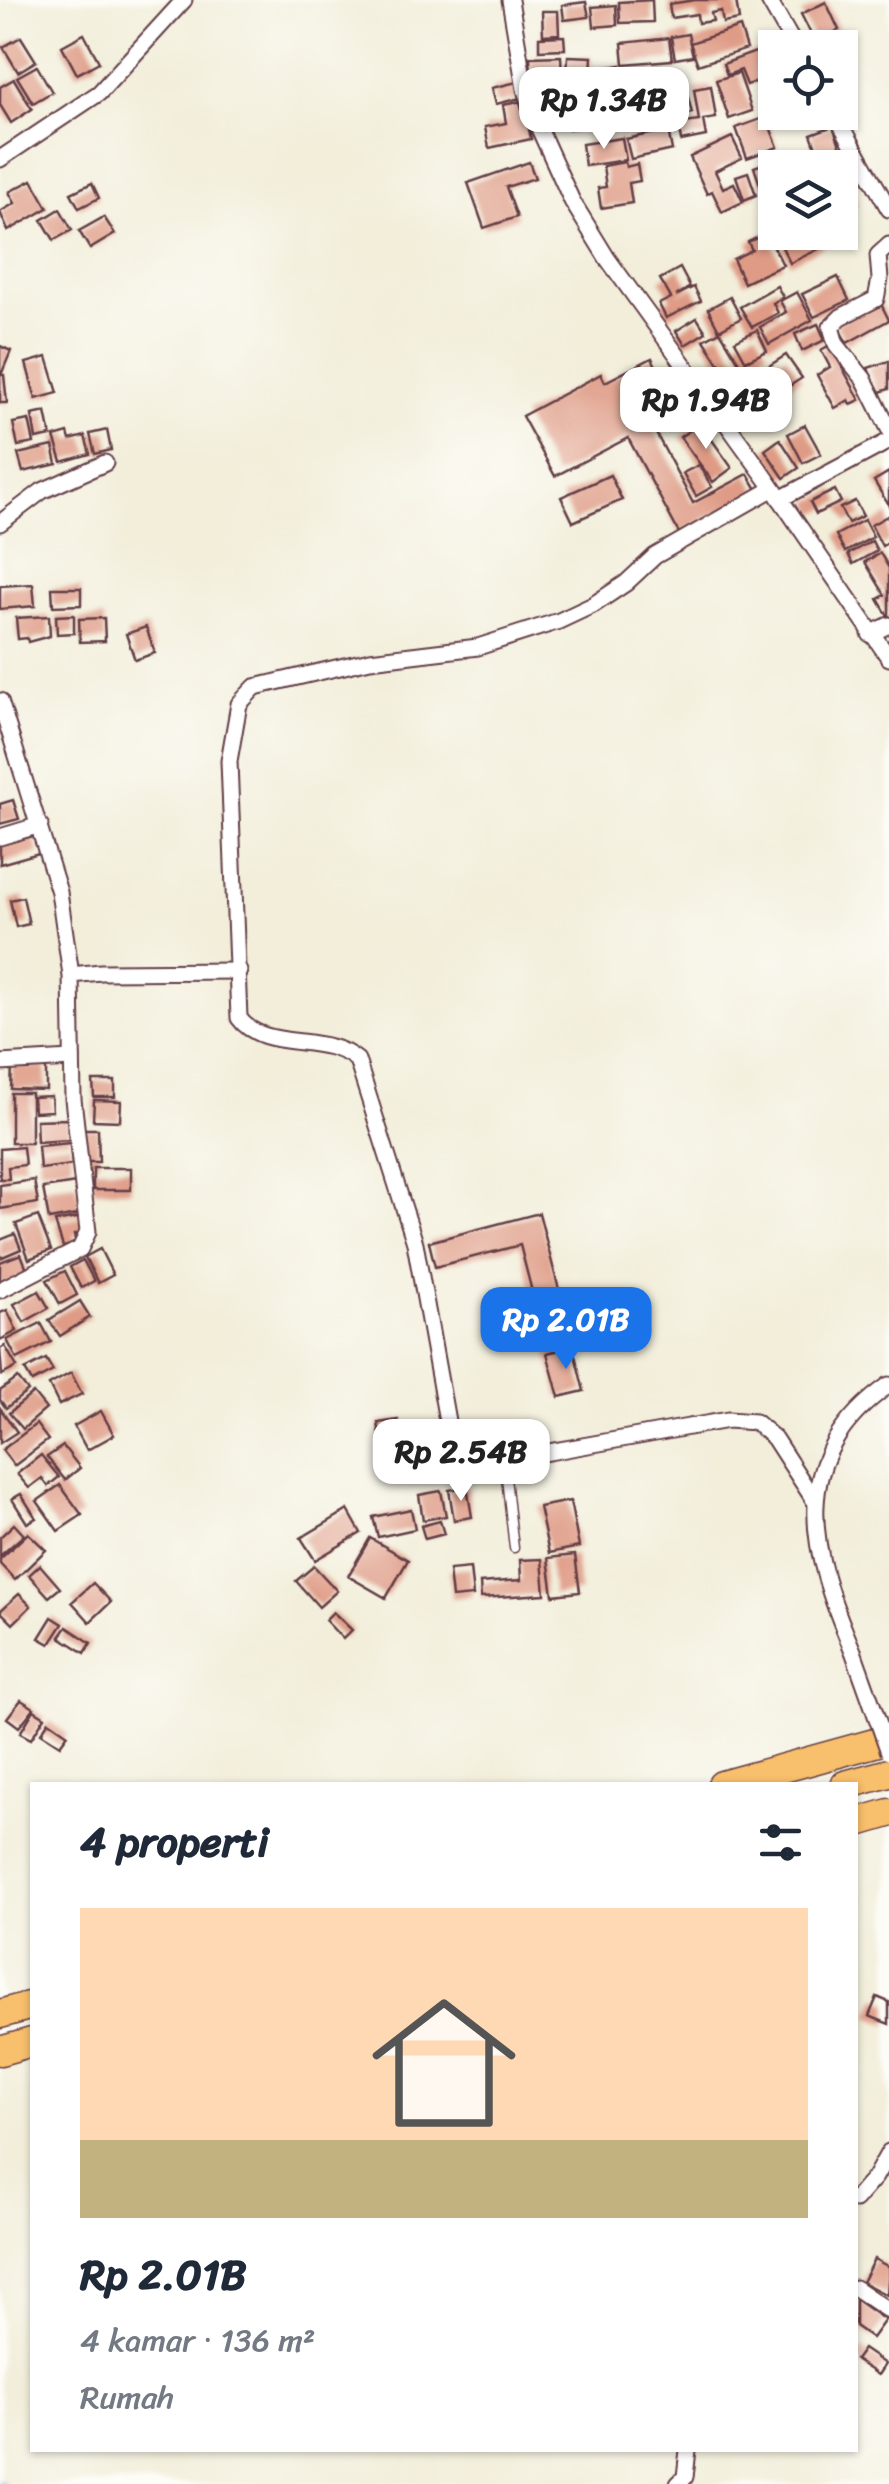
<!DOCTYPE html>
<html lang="id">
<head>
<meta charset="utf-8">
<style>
	body { margin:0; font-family:Sriracha,sans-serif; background:#f6f6f7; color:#1f2937; height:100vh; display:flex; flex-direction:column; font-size:38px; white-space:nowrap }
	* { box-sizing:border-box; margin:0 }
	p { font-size:32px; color:#747a83 }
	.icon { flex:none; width:55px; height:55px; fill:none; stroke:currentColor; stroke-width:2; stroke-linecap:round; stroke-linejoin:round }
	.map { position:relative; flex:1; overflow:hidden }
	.drawer { position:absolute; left:30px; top:1782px; width:828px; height:670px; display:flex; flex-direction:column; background:#fff; border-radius:0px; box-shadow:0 2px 8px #0004 }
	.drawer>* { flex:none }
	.fabs { position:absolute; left:758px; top:30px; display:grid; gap:20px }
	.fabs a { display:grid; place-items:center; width:100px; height:100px; border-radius:0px; background:#fff; box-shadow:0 2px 8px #0004; font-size:50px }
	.price { position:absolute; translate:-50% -85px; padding:0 22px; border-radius:20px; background:#fff; color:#222; font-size:32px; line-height:65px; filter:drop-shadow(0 2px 5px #0008) }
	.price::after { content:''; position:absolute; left:50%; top:60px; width:30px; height:22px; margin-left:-15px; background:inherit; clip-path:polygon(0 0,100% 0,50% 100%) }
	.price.active { background:#1a73e8; color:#fff }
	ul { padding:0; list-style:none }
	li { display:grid; align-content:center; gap:20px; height:530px; padding:0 50px }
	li+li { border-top:2px solid #e0e1e3 }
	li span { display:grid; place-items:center; height:310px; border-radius:0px; color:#555 }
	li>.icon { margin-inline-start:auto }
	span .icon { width:180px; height:180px; fill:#fffc; stroke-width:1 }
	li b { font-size:42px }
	h2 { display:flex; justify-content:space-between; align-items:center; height:120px; padding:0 50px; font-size:42px }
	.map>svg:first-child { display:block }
</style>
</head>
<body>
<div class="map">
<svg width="889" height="2484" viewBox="0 0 889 2484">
	<rect width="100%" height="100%" fill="#fdfcf7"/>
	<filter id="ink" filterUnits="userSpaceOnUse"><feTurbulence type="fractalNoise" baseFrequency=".01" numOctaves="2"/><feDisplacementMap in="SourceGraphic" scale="20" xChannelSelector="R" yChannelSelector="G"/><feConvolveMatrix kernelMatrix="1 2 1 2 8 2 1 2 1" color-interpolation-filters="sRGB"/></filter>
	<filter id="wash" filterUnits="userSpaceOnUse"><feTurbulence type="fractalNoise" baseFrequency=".0048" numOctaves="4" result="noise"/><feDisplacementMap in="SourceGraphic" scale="40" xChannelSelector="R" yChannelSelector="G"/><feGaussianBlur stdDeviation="2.25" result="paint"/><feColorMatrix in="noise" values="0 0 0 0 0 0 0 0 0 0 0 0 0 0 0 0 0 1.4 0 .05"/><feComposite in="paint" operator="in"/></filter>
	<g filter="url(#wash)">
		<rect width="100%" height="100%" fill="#f2eeda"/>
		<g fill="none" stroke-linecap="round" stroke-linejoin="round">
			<!-- stream -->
			<polyline stroke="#79baee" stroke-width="5" points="0,2483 3,2484"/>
		</g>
		<g id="blocks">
			<!-- building -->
			<g fill="#df9b86">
				<polygon points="652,0 653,22 620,23 619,2"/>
				<polygon points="695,0 736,0 739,20 723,23 721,11 711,13 713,21 698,23 697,14 671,18 669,4"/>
				<polygon points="586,2 589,17 564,20 562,5"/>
				<polygon points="826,2 839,30 815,42 801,14"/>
				<polygon points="616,5 617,25 594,27 592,7"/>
				<polygon points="542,11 558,11 559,34 543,35"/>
				<polygon points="740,27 747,49 698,65 690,43"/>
				<polygon points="84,34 99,62 77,74 62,46"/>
				<polygon points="688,34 693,56 675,59 671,37"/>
				<polygon points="564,36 565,49 539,50 539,37"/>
				<polygon points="21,37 36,61 18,72 3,47"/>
				<polygon points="669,38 672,60 624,64 622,43"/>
				<polygon points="758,51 767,78 747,85 741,70 727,75 723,64"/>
				<polygon points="561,56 562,76 531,77 530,57"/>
				<polygon points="568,56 592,57 591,75 567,74"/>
				<polygon points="621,65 623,77 610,79 611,95 575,98 574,84 600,81 597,69"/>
				<polygon points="37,66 52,92 33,103 17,77"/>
				<polygon points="739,73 752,111 729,119 716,80"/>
				<polygon points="14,79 32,109 11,123 0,105 0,87"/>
				<rect x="540" y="81" width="26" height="21"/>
				<polygon points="517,82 521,98 496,104 492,88"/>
				<polygon points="685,85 692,113 675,117 668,89"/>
				<polygon points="711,86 716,118 703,120 706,136 681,141 678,124 699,121 694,89"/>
				<polygon points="650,89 666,89 667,115 650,116 650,125 622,126 622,104 650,104"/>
				<polygon points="523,101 531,139 489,148 485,127 506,123 503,105"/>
				<polygon points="606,102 608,125 569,129 567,106"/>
				<polygon points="766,117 778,147 747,158 736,128"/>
				<polygon points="833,126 844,156 822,164 811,134"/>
				<polygon points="668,130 672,150 631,159 626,139"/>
				<polygon points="732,137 742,158 715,171 723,188 734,183 743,202 722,212 712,191 707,194 690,157"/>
				<polygon points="622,138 626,160 585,166 582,144"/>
				<polygon points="810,151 816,168 777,168 775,163"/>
				<polygon points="529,162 535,178 506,187 517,217 484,228 468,183"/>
				<polygon points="625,162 626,167 637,164 640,181 629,183 632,203 601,208 598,188 606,187 603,166"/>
				<polygon points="768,162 775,183 761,188 754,167"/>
				<polygon points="840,166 858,204 844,210 840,201"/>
				<polygon points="748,172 756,195 744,200 736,176"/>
				<polygon points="32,180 48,208 8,231 0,212 15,203 9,192"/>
				<polygon points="92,183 99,198 79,208 71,193"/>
				<polygon points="60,209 72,230 54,240 42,220"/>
				<polygon points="104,217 115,234 90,249 79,231"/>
				<polygon points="775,229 782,242 773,245 783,265 744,283 733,259 752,250 748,242"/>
				<polygon points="796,232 819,232 825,246 790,263 782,247 799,239"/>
				<polygon points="680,268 690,287 676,296 694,287 701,301 666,318 659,304 671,298 660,279"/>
				<polygon points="838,277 849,300 814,317 802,294"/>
				<polygon points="777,286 783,297 773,303 778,313 752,327 740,307"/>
				<polygon points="797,292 812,320 769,344 760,327 786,312 780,301"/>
				<polygon points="730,297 741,318 719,330 708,309"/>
				<polygon points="879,300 889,320 847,343 836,324"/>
				<polygon points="697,318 706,332 685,345 676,331"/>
				<polygon points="818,324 825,340 802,351 795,334"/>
				<polygon points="757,330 767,351 746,361 735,341"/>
				<polygon points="720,331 739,362 724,371 704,340"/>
				<polygon points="830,345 860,400 851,404 849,400 835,408 817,375 830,367 821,350"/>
				<polygon points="0,346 11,351 1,375 4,375 7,403 0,403"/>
				<polygon points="786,355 802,378 777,394 761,371"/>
				<polygon points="47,357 58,393 36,399 26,363"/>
				<polygon points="652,358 661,376 633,390 693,503 748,474 758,491 679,533 628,438 555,476 522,416 601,374 605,382"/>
				<polygon points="889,361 889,389 877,393 868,368"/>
				<polygon points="744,363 755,382 725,399 714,381"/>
				<polygon points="758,391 765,403 747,413 741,401"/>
				<polygon points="46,412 51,436 36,439 32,415"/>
				<polygon points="29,420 34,443 18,446 13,423"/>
				<polygon points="700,423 732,468 713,482 680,437"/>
				<polygon points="805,425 821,454 803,463 788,434"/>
				<polygon points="107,430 111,450 95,454 90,434"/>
				<polygon points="68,433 70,440 85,436 90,454 62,462 54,437"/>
				<polygon points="780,439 799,468 784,478 765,450"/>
				<polygon points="53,446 57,464 23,472 18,454"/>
				<polygon points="699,465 712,487 696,496 683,473"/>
				<polygon points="889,472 889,506 874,481"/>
				<polygon points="610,475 622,500 573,522 561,497"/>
				<polygon points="835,490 841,502 816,514 810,502"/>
				<polygon points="855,501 863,516 848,523 840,508"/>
				<polygon points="889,515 889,542 882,546 871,525"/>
				<polygon points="864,520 873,537 845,552 836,535"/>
				<polygon points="872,541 877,551 853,564 848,554"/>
				<polygon points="880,553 889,568 889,618 878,599 885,595 865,562"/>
				<polygon points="33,584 35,606 0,609 0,586"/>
				<polygon points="52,588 81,588 81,605 53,606"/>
				<polygon points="74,615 74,633 57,634 56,616"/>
				<polygon points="49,616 50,636 28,642 27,638 18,639 16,618"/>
				<polygon points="104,618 105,641 80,642 79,619"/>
				<polygon points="146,627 155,653 135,660 126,634"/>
				<polygon points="13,800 19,819 0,824 0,804"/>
				<polygon points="33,836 39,853 0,864 0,845"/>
				<polygon points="23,897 29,924 16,927 10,900"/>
				<polygon points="12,1066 46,1067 46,1090 11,1089"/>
				<polygon points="93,1081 115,1081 115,1097 94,1097"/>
				<rect x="11" y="1093" width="20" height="50"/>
				<polygon points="51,1096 52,1111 34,1112 33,1097"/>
				<polygon points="94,1100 121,1101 120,1121 93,1120"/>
				<polygon points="68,1119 69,1140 37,1142 36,1120"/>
				<polygon points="82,1129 98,1129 99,1162 82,1162"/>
				<polygon points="70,1143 72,1165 40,1169 38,1146"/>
				<polygon points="23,1147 25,1165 8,1167 9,1179 0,1179 0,1149"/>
				<rect x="93" y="1168" width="38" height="22"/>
				<polygon points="34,1180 38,1203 0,1209 0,1185"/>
				<polygon points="76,1183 82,1214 49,1220 43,1188"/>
				<polygon points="539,1213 564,1309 538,1315 520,1245 435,1267 429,1242"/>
				<polygon points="38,1216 51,1250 29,1259 16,1224"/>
				<polygon points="82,1217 85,1233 74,1235 76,1244 63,1247 55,1222"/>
				<polygon points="15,1234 21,1249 0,1258 0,1240"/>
				<polygon points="100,1249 113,1275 98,1283 85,1257"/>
				<polygon points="21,1254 29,1274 0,1286 0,1262"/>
				<polygon points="83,1260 94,1281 81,1288 70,1267"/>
				<polygon points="65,1271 77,1295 60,1304 47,1280"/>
				<polygon points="39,1291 49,1308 24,1322 14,1304"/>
				<polygon points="80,1301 90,1317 60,1336 49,1320"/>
				<polygon points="7,1310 17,1331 0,1340 0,1313"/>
				<polygon points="41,1323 51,1342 17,1359 7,1340"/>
				<polygon points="5,1346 17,1367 2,1375 0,1349"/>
				<polygon points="573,1347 584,1391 559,1397 547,1353"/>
				<polygon points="46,1359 53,1371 32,1382 25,1370"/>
				<polygon points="71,1373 82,1394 59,1405 49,1385"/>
				<polygon points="18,1378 28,1391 6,1408 0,1400 0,1391"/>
				<polygon points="33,1393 46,1409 23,1429 9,1413"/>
				<polygon points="0,1408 17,1432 0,1443"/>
				<polygon points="101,1411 114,1435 87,1450 74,1426"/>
				<polygon points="398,1420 403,1450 383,1454 378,1423"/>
				<polygon points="36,1424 48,1440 14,1466 2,1450"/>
				<polygon points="427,1445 434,1473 417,1477 411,1449"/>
				<polygon points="63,1446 80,1468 65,1480 47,1457"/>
				<polygon points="41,1455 59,1477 48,1486 42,1478 29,1488 17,1474"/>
				<polygon points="60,1485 82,1515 58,1531 37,1501"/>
				<polygon points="467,1487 472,1517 454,1520 449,1490"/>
				<polygon points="441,1491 446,1516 423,1520 419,1495"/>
				<polygon points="21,1494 36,1518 27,1523 12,1499"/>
				<polygon points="570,1501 579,1547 549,1553 539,1507"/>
				<polygon points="411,1509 415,1529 378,1537 373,1517"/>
				<polygon points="348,1510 361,1533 315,1560 301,1538"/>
				<polygon points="440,1521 444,1534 425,1539 421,1526"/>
				<polygon points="14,1524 24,1535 0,1556 0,1537"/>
				<polygon points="28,1533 46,1550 15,1580 0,1564 0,1559"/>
				<polygon points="370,1538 408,1560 386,1598 348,1576"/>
				<polygon points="575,1555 580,1592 553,1595 548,1558"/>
				<polygon points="542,1559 545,1594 481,1598 480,1583 521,1580 520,1560"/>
				<polygon points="40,1565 60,1588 49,1597 29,1575"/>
				<polygon points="314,1566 337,1591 319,1607 296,1581"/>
				<polygon points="470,1568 473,1596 452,1598 449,1570"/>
				<polygon points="93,1583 111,1602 90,1622 72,1602"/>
				<polygon points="19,1594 31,1606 13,1624 0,1611"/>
				<polygon points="333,1612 352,1630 343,1639 325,1620"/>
				<polygon points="52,1617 63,1624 50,1644 39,1638"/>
				<polygon points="67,1627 91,1643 85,1653 60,1637"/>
				<polygon points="21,1700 34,1708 19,1727 7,1718"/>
				<polygon points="34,1710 45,1717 31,1739 20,1733"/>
				<polygon points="49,1721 68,1734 60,1745 41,1733"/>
				<polygon points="877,1997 889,2002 889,2024 869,2016"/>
				<polygon points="874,2259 889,2267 887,2295 862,2282"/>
				<polygon points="855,2299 885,2320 872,2338 855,2326"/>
				<polygon points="863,2349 885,2364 878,2375 855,2360"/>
			</g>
		</g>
	</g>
	<g filter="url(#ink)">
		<use href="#blocks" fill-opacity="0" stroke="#633e45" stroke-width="2.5"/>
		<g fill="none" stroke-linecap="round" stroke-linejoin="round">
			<!-- service casing -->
			<g stroke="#633e45" stroke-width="11">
				<polyline id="service" points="504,1460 514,1548"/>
			</g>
			<!-- minor casing -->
			<g stroke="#633e45" stroke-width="19">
				<g id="minor">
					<polyline points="510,0 525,89 532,113 572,201 607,258 766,478 889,658"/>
					<polyline points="769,1 796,48"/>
					<polyline points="834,112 889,209"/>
					<polyline points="0,159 99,93 184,0"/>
					<polyline points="889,245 878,255 880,279 876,299 841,317 831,327 836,344 864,379 889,429"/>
					<path d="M772,489l-117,67 -29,27 -33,22 -34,16 -81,26 -108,13 -115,27 -16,17 -10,57 10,257c24,34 86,14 118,42l58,183 32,178c9,42 15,42 57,39l224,-40 27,2 19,16 40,62"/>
					<polyline points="780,499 889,441"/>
					<polyline points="0,523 42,491 105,463"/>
					<polyline points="870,634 889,625"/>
					<polyline points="0,701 59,892 71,975"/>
					<polyline points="0,837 40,825"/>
					<polyline points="0,1063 72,1059"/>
					<polyline points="0,1290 80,1249 88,1232 73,1099 71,975 101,972 239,971"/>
					<path d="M853,1651c-43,-100 -68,-193 36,-266"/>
					<polyline points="855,2200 875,2177 889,2152"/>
					<polyline points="855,2288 889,2311"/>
					<polyline points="678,2484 685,2477 688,2450"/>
				</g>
			</g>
			<!-- motorway casing -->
			<g stroke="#633e45" stroke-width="31">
				<g id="motorway">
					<polyline points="722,1785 889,1739"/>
					<polyline points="845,1785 889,1773"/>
					<polyline points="855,1823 889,1813"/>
					<polyline points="0,2014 32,2005"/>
					<polyline points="0,2051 32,2042"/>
				</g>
			</g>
			<!-- service -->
			<use href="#service" stroke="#fff" stroke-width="8"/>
			<!-- minor -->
			<use href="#minor" stroke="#fff" stroke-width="15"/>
			<!-- motorway -->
			<use href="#motorway" stroke="#f8bf6c" stroke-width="28"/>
			<!-- minor-bridge casing -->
			<g stroke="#633e45" stroke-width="19" stroke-linecap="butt">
				<polyline id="minor-bridge" points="853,1651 889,1752"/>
			</g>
			<!-- minor-bridge -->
			<use href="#minor-bridge" stroke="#fff" stroke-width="15"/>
		</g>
	</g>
</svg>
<div class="fabs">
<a><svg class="icon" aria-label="locate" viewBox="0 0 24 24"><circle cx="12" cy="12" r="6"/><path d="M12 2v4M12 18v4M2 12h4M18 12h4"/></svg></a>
<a><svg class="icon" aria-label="layers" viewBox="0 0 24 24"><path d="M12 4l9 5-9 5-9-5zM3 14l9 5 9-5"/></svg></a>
</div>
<b class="price" style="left:604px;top:152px">Rp 1.34B</b>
<b class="price" style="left:706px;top:452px">Rp 1.94B</b>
<b class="price active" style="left:566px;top:1372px">Rp 2.01B</b>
<b class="price" style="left:461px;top:1504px">Rp 2.54B</b>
<section class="drawer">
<h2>4 properti<svg class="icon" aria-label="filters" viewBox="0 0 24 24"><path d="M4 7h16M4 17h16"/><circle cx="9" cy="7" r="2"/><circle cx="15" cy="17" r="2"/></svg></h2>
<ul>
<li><span style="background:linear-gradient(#ffd9b3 75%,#c2b280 0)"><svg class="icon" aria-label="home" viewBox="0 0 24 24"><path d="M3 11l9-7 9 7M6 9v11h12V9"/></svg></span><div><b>Rp 2.01B</b><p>4 kamar · 136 m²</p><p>Rumah</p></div></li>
</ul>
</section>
</div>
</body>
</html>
